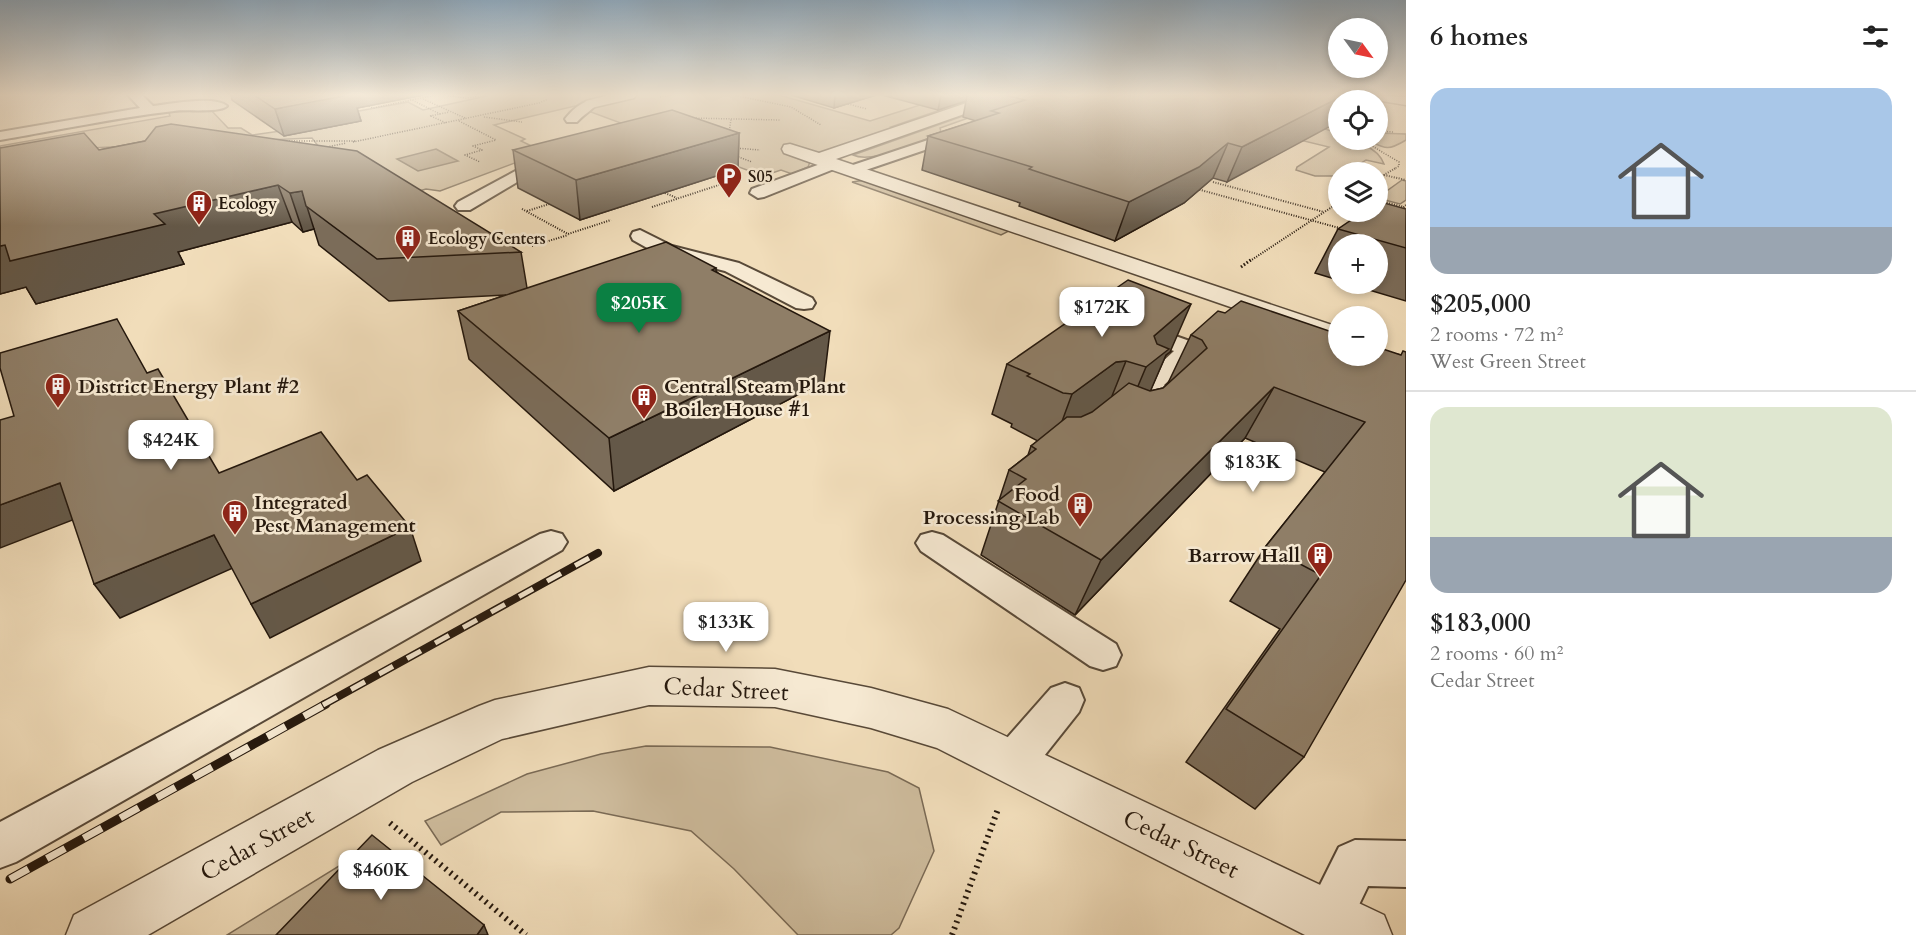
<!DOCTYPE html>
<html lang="en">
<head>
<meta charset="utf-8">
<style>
	body { margin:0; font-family:Cardo,serif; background:#f6f6f6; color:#222; height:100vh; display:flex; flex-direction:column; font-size:22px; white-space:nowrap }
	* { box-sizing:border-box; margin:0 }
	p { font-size:20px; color:#767676 }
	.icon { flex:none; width:33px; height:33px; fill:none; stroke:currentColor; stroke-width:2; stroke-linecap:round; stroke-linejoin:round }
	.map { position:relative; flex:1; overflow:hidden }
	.panel { display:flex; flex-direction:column; background:#fff; width:510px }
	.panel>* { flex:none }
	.needle { width:39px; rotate:123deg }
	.controls { position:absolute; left:1328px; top:18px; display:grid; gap:12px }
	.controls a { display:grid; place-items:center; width:60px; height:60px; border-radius:50%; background:#fff; box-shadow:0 3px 9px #0003; font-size:30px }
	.price { position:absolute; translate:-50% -51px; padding:0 14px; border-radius:12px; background:#fff; color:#222; font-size:20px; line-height:39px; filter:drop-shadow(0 2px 3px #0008) }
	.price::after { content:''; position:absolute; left:50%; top:36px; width:18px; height:14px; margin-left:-9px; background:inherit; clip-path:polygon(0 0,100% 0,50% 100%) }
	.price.on { background:#0b8043; color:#fff }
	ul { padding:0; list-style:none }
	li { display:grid; align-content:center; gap:12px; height:318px; padding:0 24px }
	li+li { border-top:2px solid #e0e0e0 }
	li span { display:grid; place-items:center; height:186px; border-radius:18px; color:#555 }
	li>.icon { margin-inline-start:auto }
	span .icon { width:108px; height:108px; fill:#fffc; stroke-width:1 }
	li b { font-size:26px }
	h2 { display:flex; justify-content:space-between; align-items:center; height:72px; padding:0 24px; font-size:26px }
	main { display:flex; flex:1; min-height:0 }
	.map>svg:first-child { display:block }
</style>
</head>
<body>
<main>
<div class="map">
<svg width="1406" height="935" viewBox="0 0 1406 935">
	<rect width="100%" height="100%" fill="#f1ddba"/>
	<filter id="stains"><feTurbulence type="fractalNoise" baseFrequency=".00333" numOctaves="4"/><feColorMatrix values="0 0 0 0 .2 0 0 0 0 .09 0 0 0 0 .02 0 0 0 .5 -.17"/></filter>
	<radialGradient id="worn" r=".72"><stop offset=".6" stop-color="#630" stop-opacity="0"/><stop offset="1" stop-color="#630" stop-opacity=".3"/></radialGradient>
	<!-- green -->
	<g fill="#cebc9d" stroke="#7a6a55" stroke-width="1.5">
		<polygon points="491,95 779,95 870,121 920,105 943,109 891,127 900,130 810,162 808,167 792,174 781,170 763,176 575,106 494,125 525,139 521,141 544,152 440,191 426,189 419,191 340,175 312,138 0,152 0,146 170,116 169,113 178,109 210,109 228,128 241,128 252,135 302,128 308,131 359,121 348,113 408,102 423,110"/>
		<path d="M1179,95l111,23 48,15v7c17,0 39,6 46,24l-18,-4 -19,12h-9v4h-23l-19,-6 1,-3 32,-20 -203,-49 -127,9 -59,21 1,4c-18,10 -69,32 -88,23l141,-50z"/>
		<path d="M1377,133l29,1v6c-18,11 -20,9 -39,0h10z"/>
		<polygon points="865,180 1011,230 1001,235 852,182"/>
		<polygon points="1402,180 1406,181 1406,200 1400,204 1377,198"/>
		<polygon points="646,746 770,747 888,772 919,788 934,851 899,928 891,935 798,935 734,869 691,831 593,811 501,812 441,845 425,821 527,774 601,754"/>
		<polygon points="373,845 355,935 227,935"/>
	</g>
	<!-- water -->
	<polygon fill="#ac9a7f" stroke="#766651" stroke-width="1.5" points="436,149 458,161 418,171 397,159"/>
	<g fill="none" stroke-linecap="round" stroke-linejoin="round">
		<!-- lane casing -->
		<g stroke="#584938" stroke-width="4">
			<g id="lane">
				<path d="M128,95h14l11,11c17,-2 62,-11 74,0 -7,7 -41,3 -53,5 -59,7 -116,19 -174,29v-8l140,-24z"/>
				<path d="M591,100l6,4c-5,6 -14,11 -20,18h-10l-2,-3c7,-9 15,-16 26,-19z"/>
				<polygon points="955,131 960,132 962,135 960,138 857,173 852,175 844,170 847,167"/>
				<polygon points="549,153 554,154 556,157 554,160 470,210 458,210 455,206 458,202"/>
				<polygon points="834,159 842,164 839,167 764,197 758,198 750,193 752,189"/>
				<polygon points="640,230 672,246 739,263 812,298 815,303 812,308 804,309 796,308 725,271 658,254 633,240 631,236 633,232"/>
				<path d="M1150,327l48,17 4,5 -38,36 13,6 4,5c-10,14 -22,26 -39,22l-4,-6 13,-14 -13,-6 -3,-5 39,-36 -32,-12 -3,-5 3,-5z"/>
				<polygon points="551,531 562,534 567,542 562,550 16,862 0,868 0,822 540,534"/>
				<polygon points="932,532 943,535 1116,644 1121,655 1116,666 1103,670 1090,666 921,551 916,543 921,535"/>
				<polygon points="1065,683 1079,688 1084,700 1079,712 1029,775 1014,780 999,775 993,761 999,747 1051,688"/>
				<polygon points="1355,840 1406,841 1406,887 1368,886 1345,934 1311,934 1304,917 1339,847"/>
			</g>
		</g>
		<!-- street casing -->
		<g stroke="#584938" stroke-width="3">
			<g id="street">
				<polygon points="609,95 636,95 634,98 591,108 584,104 586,101"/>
				<polygon points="990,95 1012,95 1010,98 836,159 1338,327 1338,344 812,163 784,153 782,149 784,145 790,144 819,153"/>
				<polygon points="1363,95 1406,97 1406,105 1370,99"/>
				<polygon points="649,667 775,669 871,688 948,709 1384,915 1392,935 1305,935 937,748 871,728 775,707 649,705 502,739 412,782 148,935 66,935 74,915 378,750 479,706 495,700"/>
			</g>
		</g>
		<!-- path-far3 -->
		<g stroke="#25180d" stroke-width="1.5" stroke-dasharray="1 1.5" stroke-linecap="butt">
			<polyline points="443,95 466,98 488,95"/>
			<polyline points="507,95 541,95"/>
			<polyline points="733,95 791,107 821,125"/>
			<polyline points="660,97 671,95"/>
			<polyline points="423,99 465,118"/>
			<polyline points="848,104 867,109"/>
			<polyline points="369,106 373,108 436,95"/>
			<polyline points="430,116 449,112"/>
			<polyline points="431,116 446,123"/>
			<polyline points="484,117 522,122"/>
			<polyline points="691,118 780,120"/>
			<polyline points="459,121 496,140 473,146 482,150 465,155 480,162"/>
			<polyline points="1329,125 1338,127"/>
			<polyline points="1377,131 1394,132"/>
			<polyline points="729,133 731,119"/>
			<polyline points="1362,140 1399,162 1399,166 1394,169"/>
			<polyline points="284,141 355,141"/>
			<polyline points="353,142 539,103 548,99"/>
			<polyline points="327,147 346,143"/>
			<polyline points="735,148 760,150"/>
			<polyline points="736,156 752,162"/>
		</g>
		<!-- path-far2 -->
		<g stroke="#25180d" stroke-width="2" stroke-dasharray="1 1.5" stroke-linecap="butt">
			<polyline points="1384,175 1406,180"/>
			<polyline points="1377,179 1396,168"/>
			<polyline points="1213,182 1324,212"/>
			<polyline points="1197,189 1343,229"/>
			<polyline points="665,193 677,198"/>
			<polyline points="1377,200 1404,207"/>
			<polyline points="1406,205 1400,211 1406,212"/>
			<polyline points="652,207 728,182"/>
			<polyline points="522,209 568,234 611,220"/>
			<polyline points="527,211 549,204"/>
			<polyline points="532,246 568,235"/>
			<polyline points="1250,261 1338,203"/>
		</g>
		<!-- path-far1 -->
		<polyline stroke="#25180d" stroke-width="3" stroke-dasharray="1.5 2" stroke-linecap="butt" points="1241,267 1252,259"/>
		<!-- path -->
		<g stroke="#25180d" stroke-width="6" stroke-dasharray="2 4.5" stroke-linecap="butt">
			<polyline points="390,823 526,935"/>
			<polyline points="952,935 998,809"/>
		</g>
		<!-- lane -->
		<use href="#lane" fill="#f6e9d2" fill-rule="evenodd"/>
		<!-- street -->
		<use href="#street" fill="#f6e9d2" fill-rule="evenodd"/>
		<!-- rail-far1 casing -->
		<g stroke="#25180d" stroke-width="8">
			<polyline id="rail-far1" points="323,705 598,553"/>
		</g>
		<!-- rail casing -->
		<g stroke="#25180d" stroke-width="9">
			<polyline id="rail" points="10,879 326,704"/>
		</g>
		<!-- rail-far1 -->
		<use href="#rail-far1" stroke="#f6e9d2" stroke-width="5" stroke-dasharray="16" stroke-linecap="butt"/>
		<!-- rail -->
		<use href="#rail" stroke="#f6e9d2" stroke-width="7" stroke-dasharray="21" stroke-linecap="butt"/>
		<!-- path-bridge -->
		<polyline stroke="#25180d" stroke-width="1.5" stroke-dasharray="1 1.5" stroke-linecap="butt" points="408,98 440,114"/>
	</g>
	<!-- wall -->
	<g fill="#7b6c59" stroke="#25180d" stroke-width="1.5">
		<polygon points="231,95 423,95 357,108 361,121 284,136 232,100"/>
		<polygon points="791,95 876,95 834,108"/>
		<polygon points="882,95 1369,95 1366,100 1338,100 1227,182 1213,178 1184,203 1115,241 1019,206 1020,203 922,170 928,136 976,121 963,117 966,101 938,110"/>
		<polygon points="739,133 738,169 580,220 518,188 513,150"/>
		<polygon points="145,141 521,252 527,288 716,268 716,271 824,381 614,491 469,359 458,311 506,295 389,301 319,245 314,229 303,232 292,222 178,252 184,264 36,304 26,287 0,294 0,148 99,150"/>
		<polygon points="1406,209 1406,301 1349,284 1377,284 1377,244 1338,244 1338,280 1315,273 1338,229"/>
		<polygon points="1225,313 1401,355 1304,757 1255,809 1186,762 1280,629 1230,601 1266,546 1325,472 1245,438 1075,615 981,555 1009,470 1028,455 1031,446 1038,441 1011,427 1012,424 992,414 1007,364 1170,352 1166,355 1150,391 1163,388 1168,383 1191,335"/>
	</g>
	<!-- shaded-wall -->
	<g fill="#645848" stroke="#25180d" stroke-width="1.5">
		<polygon points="339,95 423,95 357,108 361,121 284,136 275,109"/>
		<polygon points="835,95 876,95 834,108"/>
		<polygon points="941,95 967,95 966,101 938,110"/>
		<polygon points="1344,95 1369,95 1366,100 1338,100 1338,122 1227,182 1242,147"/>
		<polygon points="739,133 738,169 580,220 576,180"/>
		<polygon points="1228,143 1213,178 1184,203 1115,241 1129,202"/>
		<polygon points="278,185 292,222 178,252 184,264 36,304 26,287 0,294 0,246"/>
		<polygon points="302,191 314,229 303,232 290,193"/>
		<polygon points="1191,304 1170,352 1166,355 1147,399 1125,417 1146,367 1154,336"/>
		<polygon points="830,331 824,381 614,491 609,438"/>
		<polygon points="1126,361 1106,411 1053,446 1072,394 1116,362"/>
		<polygon points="1274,387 1245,438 1075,615 1101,560"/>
		<polygon points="60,483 83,516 0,548 0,505"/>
		<polygon points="410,527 421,561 270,638 251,604"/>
		<polygon points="214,535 233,568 120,618 94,584"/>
		<polygon points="484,925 488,935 477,935"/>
	</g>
	<!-- building -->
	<g fill="#8f7e67" stroke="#25180d" stroke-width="1.5">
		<polygon points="254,95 349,95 275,109"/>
		<polygon points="1005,95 1344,95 1242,147 1228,143 1199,167 1129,202 1029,169 1032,167 928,136 999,113 991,111 1025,100"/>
		<polygon points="672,110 739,133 576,180 513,150"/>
		<polygon points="171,124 357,151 521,252 377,259 306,206 302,191 290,193 278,185 154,214 165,224 10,261 5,245 0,246 0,148 84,133 99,150 145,141 156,127"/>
		<polygon points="1377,201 1406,209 1406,248 1338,229 1363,212 1377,212"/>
		<polygon points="666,242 716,268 712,270 830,331 609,438 458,311"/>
		<polygon points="1128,280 1191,304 1154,336 1157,344 1169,349 1146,367 1126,361 1116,362 1072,394 1063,393 1027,376 1030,374 1007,364"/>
		<polygon points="1241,301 1338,334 1338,356 1377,356 1377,347 1401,355 1403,351 1406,352 1406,580 1304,757 1226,709 1321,575 1266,546 1365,422 1274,387 1101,560 998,501 1026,479 1009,470 1036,449 1031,446 1067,417 1081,417 1092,412 1129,383 1150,391 1163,388 1207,348 1202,340 1191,335 1218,311 1225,313"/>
		<polygon points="117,319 147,373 158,369 219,473 321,432 357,480 367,475 410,527 251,604 214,535 94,584 60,483 0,505 0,420 14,416 0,368 0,353"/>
		<polygon points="372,835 484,925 477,935 276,935"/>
	</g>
	<!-- sky -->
	<linearGradient id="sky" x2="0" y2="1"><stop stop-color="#90aabe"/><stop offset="0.42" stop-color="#f9f0e0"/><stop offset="1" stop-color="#f9f0e0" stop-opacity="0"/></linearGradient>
	<rect width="1406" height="226" fill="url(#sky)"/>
	<!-- icons -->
	<defs>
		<g id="parking-pin" transform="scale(1.35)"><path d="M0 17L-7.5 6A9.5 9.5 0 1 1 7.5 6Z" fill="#8f2418" stroke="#f6e9d2"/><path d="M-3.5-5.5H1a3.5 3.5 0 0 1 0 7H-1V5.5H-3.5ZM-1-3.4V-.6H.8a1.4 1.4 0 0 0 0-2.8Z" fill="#fff"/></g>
		<g id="building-pin" transform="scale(1.35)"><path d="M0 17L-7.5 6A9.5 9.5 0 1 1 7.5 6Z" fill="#8f2418" stroke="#f6e9d2"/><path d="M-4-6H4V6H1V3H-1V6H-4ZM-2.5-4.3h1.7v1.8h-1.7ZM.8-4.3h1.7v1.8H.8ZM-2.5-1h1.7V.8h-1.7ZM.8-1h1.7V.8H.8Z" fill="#fff"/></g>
	</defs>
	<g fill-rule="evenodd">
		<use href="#parking-pin" x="729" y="176"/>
		<use href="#building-pin" x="199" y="203"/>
		<use href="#building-pin" x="408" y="238"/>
		<use href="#building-pin" x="58" y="386"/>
		<use href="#building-pin" x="644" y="397"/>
		<use href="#building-pin" x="1080" y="505"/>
		<use href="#building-pin" x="235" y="513"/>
		<use href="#building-pin" x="1320" y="555"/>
	</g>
	<g text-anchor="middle" stroke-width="5" stroke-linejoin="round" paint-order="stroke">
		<!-- far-poi labels -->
		<g font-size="16" font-weight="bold" fill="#25180d" stroke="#f6e9d2" text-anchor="start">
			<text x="748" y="182">S05</text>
			<text x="218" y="209">Ecology</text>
			<text x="428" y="244">Ecology Centers</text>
		</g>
		<!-- poi labels -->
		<g font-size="20" font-weight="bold" fill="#25180d" stroke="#f6e9d2" text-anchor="start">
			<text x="78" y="393">District Energy Plant #2</text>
			<text x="664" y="393">Central Steam Plant<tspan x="664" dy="23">Boiler House #1</tspan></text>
			<text x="1060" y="501" text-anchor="end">Food<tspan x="1060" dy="23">Processing Lab</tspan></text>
			<text x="254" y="509">Integrated<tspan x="254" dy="23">Pest Management</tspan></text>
			<text x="1300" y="562" text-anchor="end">Barrow Hall</text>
		</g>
		<!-- near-street labels -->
		<g font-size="24" fill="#25180d" stroke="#f6e9d2">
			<text transform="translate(726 689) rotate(3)" y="8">Cedar Street</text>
			<text transform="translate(257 844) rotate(-29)" y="8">Cedar Street</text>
			<text transform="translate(1181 844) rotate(26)" y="8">Cedar Street</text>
		</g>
	</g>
	<rect width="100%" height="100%" filter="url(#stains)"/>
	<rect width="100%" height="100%" fill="url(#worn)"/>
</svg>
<div class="controls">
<a><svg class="needle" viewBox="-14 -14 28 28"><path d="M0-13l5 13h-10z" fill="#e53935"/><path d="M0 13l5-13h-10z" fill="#767676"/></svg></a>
<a><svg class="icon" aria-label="locate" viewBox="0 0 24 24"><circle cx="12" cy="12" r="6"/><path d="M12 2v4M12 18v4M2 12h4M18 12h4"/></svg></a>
<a><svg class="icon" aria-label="layers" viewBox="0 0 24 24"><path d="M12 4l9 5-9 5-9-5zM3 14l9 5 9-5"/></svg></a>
<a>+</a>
<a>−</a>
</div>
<b class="price on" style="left:639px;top:334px">$205K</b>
<b class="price" style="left:1102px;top:338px">$172K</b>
<b class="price" style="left:171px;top:471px">$424K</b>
<b class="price" style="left:1253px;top:493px">$183K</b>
<b class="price" style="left:726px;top:653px">$133K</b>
<b class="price" style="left:381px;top:901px">$460K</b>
</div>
<section class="panel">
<h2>6 homes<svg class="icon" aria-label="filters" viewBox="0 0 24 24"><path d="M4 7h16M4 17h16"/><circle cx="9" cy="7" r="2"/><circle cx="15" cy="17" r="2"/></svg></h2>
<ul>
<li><span style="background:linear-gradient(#a9c7e8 75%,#9aa5b1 0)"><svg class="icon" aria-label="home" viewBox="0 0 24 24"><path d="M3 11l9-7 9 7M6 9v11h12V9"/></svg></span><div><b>$205,000</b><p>2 rooms · 72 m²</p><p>West Green Street</p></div></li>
<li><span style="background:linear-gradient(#dfe7d0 70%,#9aa5b1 0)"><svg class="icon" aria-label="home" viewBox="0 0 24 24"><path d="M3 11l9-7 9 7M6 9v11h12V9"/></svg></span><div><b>$183,000</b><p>2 rooms · 60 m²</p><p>Cedar Street</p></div></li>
</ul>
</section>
</main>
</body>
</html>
